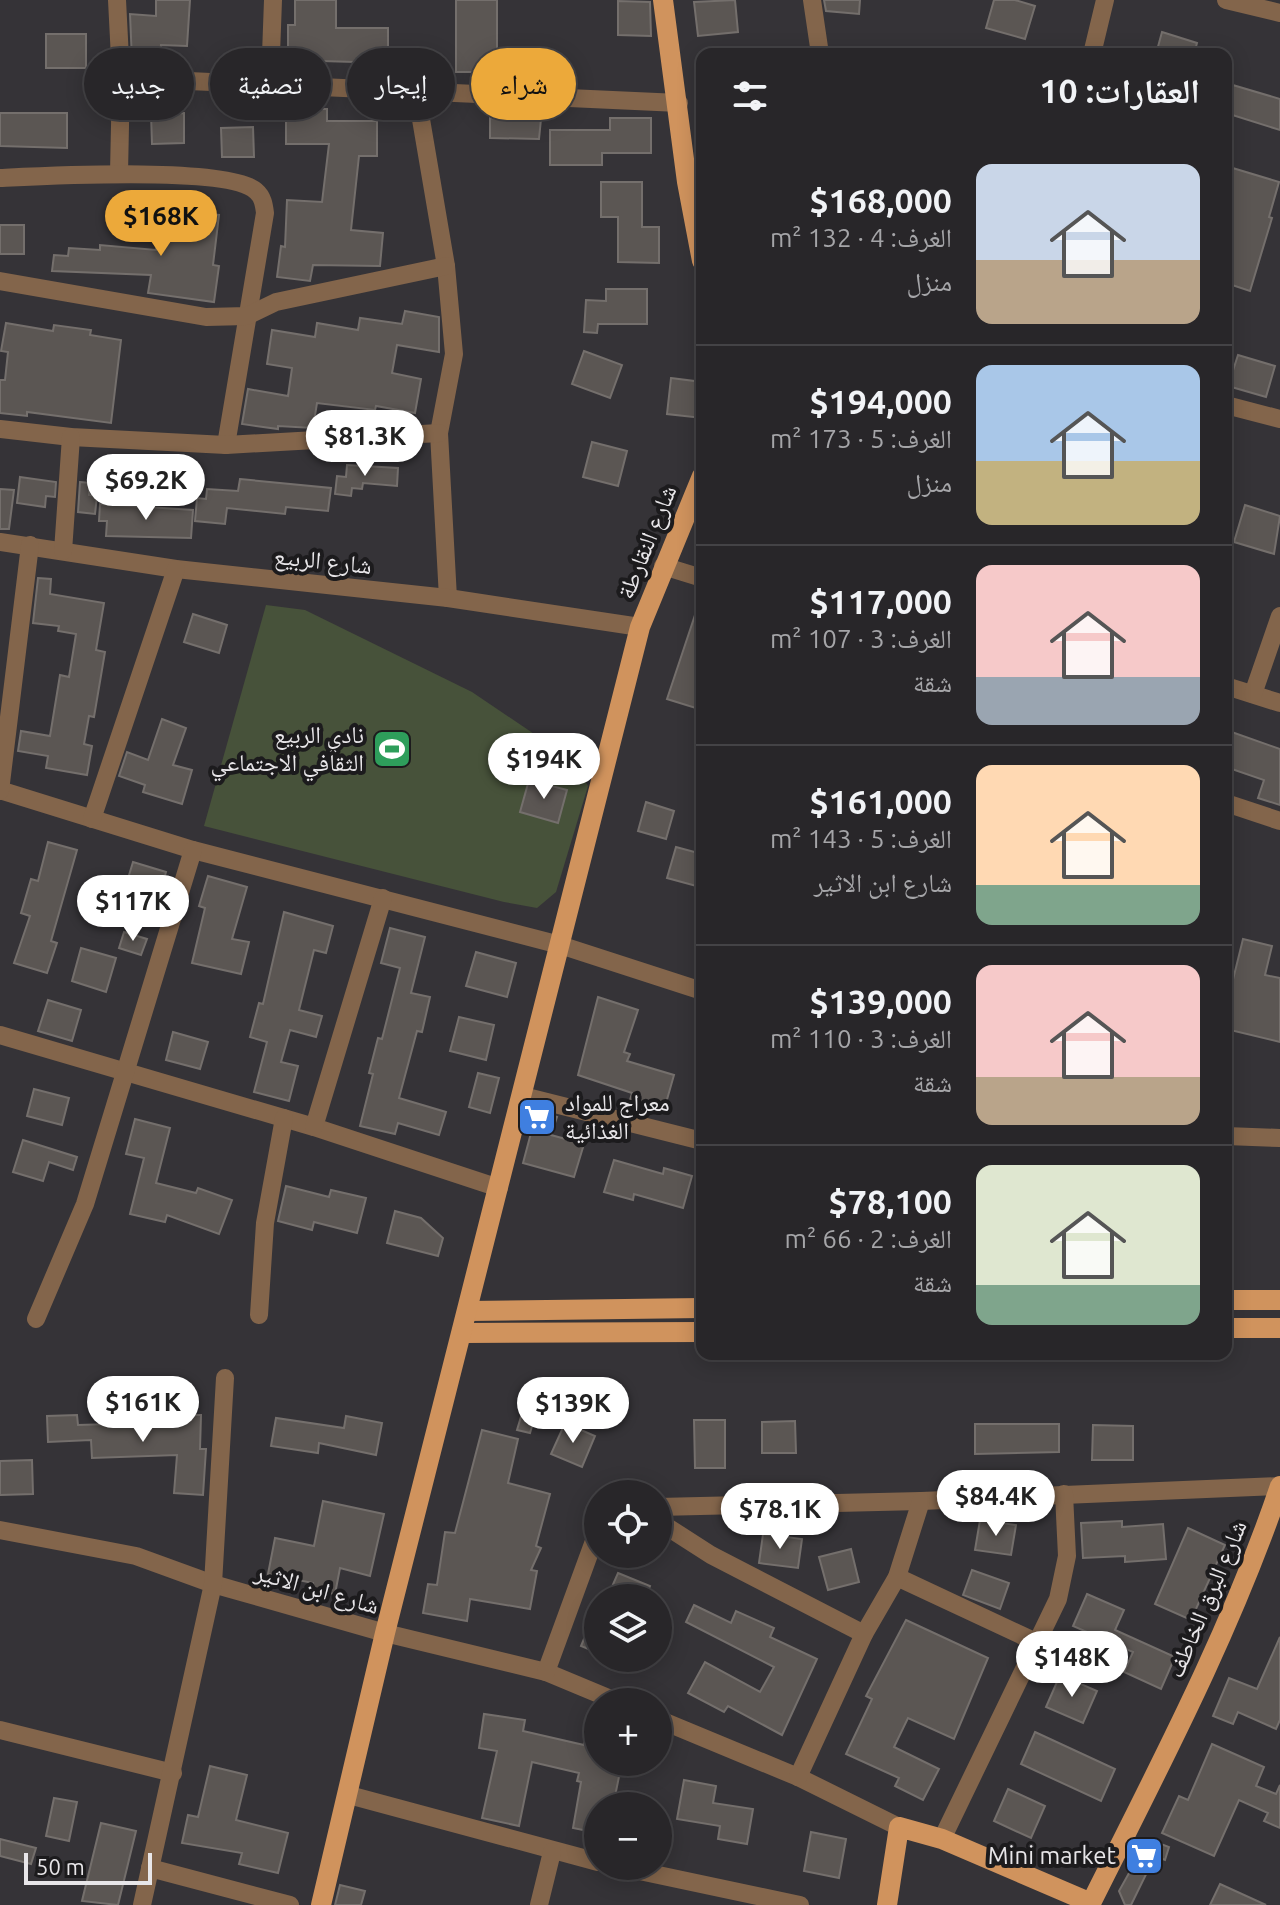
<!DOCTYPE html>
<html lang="ar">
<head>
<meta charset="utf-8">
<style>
	body { margin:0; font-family:Ubuntu,"Noto Naskh Arabic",sans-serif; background:#302e31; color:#f1f3f6; direction:rtl; height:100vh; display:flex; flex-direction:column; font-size:30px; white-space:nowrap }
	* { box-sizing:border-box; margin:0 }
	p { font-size:26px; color:#a5a5a8 }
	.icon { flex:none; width:44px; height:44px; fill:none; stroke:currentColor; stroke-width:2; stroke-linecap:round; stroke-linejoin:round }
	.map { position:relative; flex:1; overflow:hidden; direction:ltr }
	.panel { position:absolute; left:696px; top:48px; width:536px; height:1312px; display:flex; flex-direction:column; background:#282629; border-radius:16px; box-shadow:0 4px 20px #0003,0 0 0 2px #444346; direction:rtl }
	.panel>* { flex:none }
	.banner { position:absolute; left:24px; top:48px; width:552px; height:72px; direction:rtl; display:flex; gap:16px }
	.buttons { position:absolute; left:584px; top:1480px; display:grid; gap:16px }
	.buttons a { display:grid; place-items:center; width:88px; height:88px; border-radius:50%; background:#282629; box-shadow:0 4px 20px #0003,0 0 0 2px #444346; font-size:40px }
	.scale { position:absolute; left:24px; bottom:20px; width:128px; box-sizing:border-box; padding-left:8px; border:4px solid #e8e6e9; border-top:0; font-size:22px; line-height:28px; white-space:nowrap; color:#e8e6e9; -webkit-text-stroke:6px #1c1b1d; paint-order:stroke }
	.price { position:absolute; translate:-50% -68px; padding:0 18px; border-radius:28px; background:#fff; color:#222; font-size:26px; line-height:52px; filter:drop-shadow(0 2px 4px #0008) }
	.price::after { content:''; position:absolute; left:50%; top:48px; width:24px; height:18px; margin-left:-12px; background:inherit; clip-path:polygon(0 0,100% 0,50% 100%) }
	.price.active { background:#eca93a; color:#111 }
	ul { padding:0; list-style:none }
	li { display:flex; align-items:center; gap:24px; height:200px; padding:0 32px }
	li+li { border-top:2px solid #444346 }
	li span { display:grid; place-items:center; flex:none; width:224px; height:160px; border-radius:16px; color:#555 }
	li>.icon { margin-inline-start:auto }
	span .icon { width:96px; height:96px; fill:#fffc; stroke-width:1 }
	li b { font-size:34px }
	h2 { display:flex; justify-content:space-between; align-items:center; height:96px; padding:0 32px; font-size:34px }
	.tag { padding:0 28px; border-radius:36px; background:#282629; box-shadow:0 4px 20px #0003,0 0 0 2px #444346; font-size:28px; line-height:72px }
	.tag.active { background:#eca93a; color:#111 }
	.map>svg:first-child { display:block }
</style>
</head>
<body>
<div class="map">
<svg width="1280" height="1905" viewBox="0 0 1280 1905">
	<rect width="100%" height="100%" fill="#353337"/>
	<!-- green -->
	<polygon fill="#47523a" points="266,605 305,610 472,692 574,761 588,786 556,892 537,908 504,902 204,826"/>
	<!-- building -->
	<g fill="#5b5653" stroke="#746f6c" stroke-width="2">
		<polygon points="156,0 190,0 187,46 161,45 160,62 132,61 130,14 156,16"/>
		<polygon points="295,0 336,0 336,28 388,28 388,63 288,60 288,25 295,25"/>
		<rect x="456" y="0" width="41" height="72"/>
		<polygon points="735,0 738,32 698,36 694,2"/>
		<polygon points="824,0 860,0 859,14 826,11"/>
		<polygon points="994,0 1015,0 1035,6 1025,39 986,28"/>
		<polygon points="618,1 650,2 651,36 618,35"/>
		<polygon points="1162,32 1197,43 1194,54 1156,54"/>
		<rect x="46" y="34" width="40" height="34"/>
		<polygon points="1226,83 1280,99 1280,130 1226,113"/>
		<polygon points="286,109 327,109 327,121 377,121 377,156 359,156 351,230 383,233 380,266 313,265 310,281 277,277 281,246 285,247 287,200 322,202 329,144 286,144"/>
		<polygon points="0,113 67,113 67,148 0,146"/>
		<polygon points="184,113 184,143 152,144 151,114"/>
		<polygon points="490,118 541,119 539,139 490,138"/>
		<polygon points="610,118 651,118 651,153 602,153 602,165 550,165 550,130 610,130"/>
		<polygon points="253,127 254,157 222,157 221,128"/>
		<polygon points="1226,166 1279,182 1269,217 1272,218 1250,291 1226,283"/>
		<polygon points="601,182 642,182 642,227 659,227 659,263 618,262 618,217 601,217"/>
		<polygon points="160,209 219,215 213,265 219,266 214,302 148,293 151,275 52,271 54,255 68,256 69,248 100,250 100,245 156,250"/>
		<rect x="0" y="225" width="24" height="29"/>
		<polygon points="606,289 647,289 647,324 598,324 597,333 584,332 586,300 606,301"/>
		<polygon points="405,311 439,317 439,352 397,345 392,373 421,379 415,413 376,406 375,410 317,403 313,428 278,426 278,429 242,424 248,389 288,396 292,368 267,364 272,330 315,337 317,323 358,330 360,318 402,324"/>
		<polygon points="6,323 53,331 54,325 91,330 90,335 121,340 111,423 27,412 27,416 0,413 0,380 5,380 8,352 1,351"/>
		<polygon points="584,351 622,365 610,398 572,384"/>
		<polygon points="1238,355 1275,366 1266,397 1228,386"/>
		<polygon points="671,378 702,382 702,418 667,414"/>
		<polygon points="592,442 627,451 618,486 583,477"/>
		<polygon points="347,465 398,468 397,486 363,483 362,489 352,488 351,496 335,494 337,476 346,477"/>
		<polygon points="20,477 56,482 55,497 46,496 45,507 17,503"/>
		<polygon points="240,479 331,488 328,511 286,507 285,514 227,508 225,524 195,521 197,498 206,499 207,489 238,491"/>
		<polygon points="80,482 90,483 89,495 97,496 95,514 78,512"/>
		<polygon points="0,489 14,490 9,529 0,529"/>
		<polygon points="100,504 193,510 191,538 106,536 107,521 99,521"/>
		<polygon points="1245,505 1280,516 1274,554 1234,542"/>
		<polygon points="38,578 51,579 50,594 104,603 96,650 105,652 94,717 89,716 84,744 92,746 87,775 46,768 48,756 18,751 21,731 50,736 60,675 69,677 76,634 58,631 59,626 33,623"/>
		<polygon points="699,603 702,604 702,710 667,699"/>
		<polygon points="193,614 227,625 219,653 184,642"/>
		<polygon points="162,719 186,728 173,765 192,770 182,804 143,792 145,785 119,776 127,752 148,760"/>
		<polygon points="1226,730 1280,749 1280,805 1258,798 1264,780 1226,767"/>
		<polygon points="529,780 567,790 558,823 520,812"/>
		<polygon points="646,802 674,811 666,839 638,831"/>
		<polygon points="48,842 77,850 51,941 57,943 47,973 14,963 30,916 21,913 31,879 38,881"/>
		<polygon points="676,847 702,854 700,887 667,878"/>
		<polygon points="133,862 166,872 157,905 123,895"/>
		<polygon points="208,876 247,887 232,939 249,942 241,974 192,963 205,908 199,906"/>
		<polygon points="284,912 333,926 326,953 314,950 299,1010 322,1016 316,1037 290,1030 281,1062 298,1066 289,1101 254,1092 267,1042 250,1037 259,1003 263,1004"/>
		<polygon points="390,928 425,937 411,993 430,997 422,1032 417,1031 399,1098 446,1112 439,1135 398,1123 395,1134 360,1126 373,1074 369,1073 378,1038 382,1039 400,968 381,963"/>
		<polygon points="124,932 147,939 141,955 119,948"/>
		<polygon points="1243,939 1272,946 1265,975 1280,978 1280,1042 1226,1029 1226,1008"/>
		<polygon points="81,948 116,958 106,992 72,981"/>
		<polygon points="476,952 516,963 507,997 466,986"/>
		<polygon points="598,997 638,1010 624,1052 630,1054 627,1061 674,1075 664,1110 630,1100 632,1093 578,1075"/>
		<polygon points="48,1000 81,1010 72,1041 38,1031"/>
		<polygon points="459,1017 494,1025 486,1060 450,1051"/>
		<polygon points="173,1032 208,1042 200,1069 166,1060"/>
		<polygon points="478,1073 499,1078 490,1113 469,1107"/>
		<polygon points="34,1089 69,1098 62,1125 27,1116"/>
		<polygon points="543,1113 557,1117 551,1135 584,1144 574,1177 523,1163 535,1118"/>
		<polygon points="135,1119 170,1128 156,1183 196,1193 198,1188 232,1200 219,1234 167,1215 165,1222 130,1214 144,1158 126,1154"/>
		<polygon points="23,1140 77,1157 73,1170 49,1162 43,1181 13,1172"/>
		<polygon points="614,1160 663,1174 664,1168 692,1176 683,1208 634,1194 633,1200 604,1192"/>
		<polygon points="286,1186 329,1197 331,1190 366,1198 357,1233 314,1222 312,1230 278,1221"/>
		<polygon points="395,1211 421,1218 443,1238 438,1256 387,1243"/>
		<polygon points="526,1400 539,1403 530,1433 517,1430"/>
		<polygon points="77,1415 78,1425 178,1422 178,1415 201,1415 200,1449 206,1449 203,1495 174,1493 177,1455 92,1458 91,1440 48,1442 47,1416"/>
		<polygon points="346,1416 382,1423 376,1455 319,1443 318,1453 271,1446 276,1418 344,1428"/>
		<polygon points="694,1420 725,1420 725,1468 695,1468"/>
		<polygon points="795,1421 796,1453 762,1453 762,1422"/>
		<polygon points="565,1423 595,1436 582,1467 551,1454"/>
		<polygon points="975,1424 1059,1424 1059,1452 975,1454"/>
		<polygon points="1093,1425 1133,1426 1133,1460 1092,1460"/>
		<polygon points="482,1430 518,1439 508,1483 550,1494 536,1546 541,1548 531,1570 537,1571 530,1609 470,1599 467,1621 423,1613 428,1584 437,1585 445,1532 455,1533"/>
		<polygon points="32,1460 33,1494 0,1495 0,1461"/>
		<polygon points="323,1501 384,1514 370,1576 340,1568 335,1594 312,1590 313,1583 268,1574 275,1538 314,1546"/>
		<polygon points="980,1520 1016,1525 1011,1555 975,1550"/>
		<polygon points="1122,1521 1122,1527 1163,1524 1166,1559 1125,1562 1125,1556 1083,1558 1081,1523"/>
		<polygon points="1188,1528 1225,1545 1191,1620 1155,1604"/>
		<polygon points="763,1534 802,1539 798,1568 759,1563"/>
		<polygon points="851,1549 859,1582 828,1590 819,1557"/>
		<polygon points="972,1570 1009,1583 1000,1609 963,1595"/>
		<polygon points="618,1573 650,1586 645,1598 607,1598"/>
		<polygon points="1087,1594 1124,1610 1115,1630 1175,1657 1161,1689 1124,1672 1133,1652 1073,1626"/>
		<polygon points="694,1605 731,1623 736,1611 774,1628 770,1637 817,1659 782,1735 728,1706 724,1712 688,1693 705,1662 760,1692 774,1667 686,1622"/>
		<polygon points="598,1606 598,1653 581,1646"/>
		<polygon points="906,1620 988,1658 954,1739 908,1718 894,1747 939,1769 923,1800 895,1786 899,1778 846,1754 872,1699 866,1696"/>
		<polygon points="1280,1637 1280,1720 1276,1729 1238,1712 1233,1724 1213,1716 1229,1678 1257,1689"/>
		<polygon points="1060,1675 1097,1691 1083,1723 1046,1707"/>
		<polygon points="591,1708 598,1709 598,1762 622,1762 613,1806 598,1806 598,1833 573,1828 581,1782 577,1781 579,1773 532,1762 519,1826 482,1818 497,1751 479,1748 484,1714 525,1720 523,1731 584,1745"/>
		<polygon points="1035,1732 1115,1769 1101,1801 1021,1764"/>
		<polygon points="1212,1744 1264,1767 1256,1786 1276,1794 1280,1785 1280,1828 1264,1821 1268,1813 1239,1800 1214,1856 1162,1833 1179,1796 1188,1800"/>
		<polygon points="210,1766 247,1775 236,1820 288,1833 278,1873 239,1864 242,1853 182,1843 188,1815 198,1817"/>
		<polygon points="684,1780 716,1786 713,1803 753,1809 747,1844 718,1839 720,1826 677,1819"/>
		<polygon points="1008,1789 1045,1806 1031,1838 994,1821"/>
		<polygon points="54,1798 77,1802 69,1841 46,1836"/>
		<polygon points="101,1823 136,1831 118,1905 82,1901"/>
		<polygon points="811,1832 846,1839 839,1878 804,1871"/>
		<polygon points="0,1839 36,1848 31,1864 0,1856"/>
		<polygon points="1148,1839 1169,1847 1165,1860 1155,1856 1131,1905 1125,1905 1119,1891"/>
		<polygon points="1220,1884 1266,1905 1210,1905"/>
		<polygon points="340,1885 365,1891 361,1905 335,1905"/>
	</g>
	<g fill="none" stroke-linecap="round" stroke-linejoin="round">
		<!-- minor -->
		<g stroke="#83654b" stroke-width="18">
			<polyline points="117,0 121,78"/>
			<polyline points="812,0 820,54"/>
			<polyline points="1226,0 1280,13"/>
			<polyline points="1092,54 1105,0"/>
			<polyline points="270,82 273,0"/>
			<polyline points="416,90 446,266 454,354 439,433 448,598"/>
			<polyline points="119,173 121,78 679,103"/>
			<path d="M0,178c43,-2 230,-12 256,13 7,6 8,14 9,22l-39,232"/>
			<polyline points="0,281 206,317 247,316 276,302 446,266"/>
			<polyline points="1226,405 1280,419"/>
			<polyline points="0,429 71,437 226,445 439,433"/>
			<polyline points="0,542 176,569 448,598 640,627"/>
			<polyline points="63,551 71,437"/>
			<polyline points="663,566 702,578"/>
			<polyline points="1226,686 1280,703"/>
			<polyline points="1253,694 1280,616"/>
			<polyline points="0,790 193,850 560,945 702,991"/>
			<polyline points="0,791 30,545"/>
			<polyline points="1226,803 1280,821"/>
			<polyline points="92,819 176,569"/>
			<polyline points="0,1035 314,1127 499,1188"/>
			<polyline points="523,1096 702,1141"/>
			<polyline points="314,1127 383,898"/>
			<polyline points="1226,1136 1280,1138"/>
			<polyline points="259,1315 265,1223 284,1118"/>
			<polyline points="36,1319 85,1204 193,850"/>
			<polyline points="658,1507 921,1501 1280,1486"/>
			<polyline points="658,1521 711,1555 864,1634"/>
			<polyline points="0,1530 136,1556 213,1584 385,1633 546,1672 618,1702"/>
			<polyline points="897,1577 1038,1643"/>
			<polyline points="546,1672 598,1530"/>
			<polyline points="658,1719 798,1777 899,1827"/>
			<polyline points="0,1730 173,1773"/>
			<polyline points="798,1777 864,1634 897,1577 921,1501"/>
			<polyline points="349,1795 598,1862"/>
			<polyline points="942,1839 1058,1599 1067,1556 1064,1494"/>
			<polyline points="616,1866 800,1905"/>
			<polyline points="150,1868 290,1905"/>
			<polyline points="142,1905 213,1584 225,1378"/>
			<polyline points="539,1905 552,1852"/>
		</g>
		<!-- primary -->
		<g stroke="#d0935d" stroke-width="20">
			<polyline points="663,0 687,182 702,261"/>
			<polyline points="1226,1300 1280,1300"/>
			<polyline points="469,1311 702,1308"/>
			<polyline points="1226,1328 1280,1328"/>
			<polyline points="463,1333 702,1332"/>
			<polyline points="321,1905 385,1633 640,627 702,476"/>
			<path d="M887,1905l12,-78 43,12 149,64c68,-136 140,-272 189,-417"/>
		</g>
	</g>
	<!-- icons -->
	<defs>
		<g id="stadium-square" transform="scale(2)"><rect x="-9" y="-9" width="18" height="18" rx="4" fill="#2e9e5b" stroke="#1c1b1d"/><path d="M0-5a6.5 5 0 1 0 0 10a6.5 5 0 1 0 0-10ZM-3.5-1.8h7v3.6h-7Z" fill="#fff"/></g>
		<g id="supermarket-square" transform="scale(2)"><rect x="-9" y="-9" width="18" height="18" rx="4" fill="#3f7fe0" stroke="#1c1b1d"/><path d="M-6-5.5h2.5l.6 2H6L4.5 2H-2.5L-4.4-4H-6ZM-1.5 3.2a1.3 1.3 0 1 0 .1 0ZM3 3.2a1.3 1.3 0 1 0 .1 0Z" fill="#fff"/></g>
	</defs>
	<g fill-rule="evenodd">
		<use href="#stadium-square" x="392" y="749"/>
		<use href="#supermarket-square" x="537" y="1117"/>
		<use href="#supermarket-square" x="1144" y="1856"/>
	</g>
	<g text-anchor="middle" stroke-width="8" stroke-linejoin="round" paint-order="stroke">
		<!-- street labels -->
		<g font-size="24" fill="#e8e6e9" stroke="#1c1b1d">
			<text transform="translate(647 542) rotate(-68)" y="8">شارع النقارطة</text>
			<text transform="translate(323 561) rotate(6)" y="8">شارع الربيع</text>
			<text transform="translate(317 1589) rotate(16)" y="8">شارع ابن الاثير</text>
			<text transform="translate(1207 1599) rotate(-67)" y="8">شارع البرق الخاطف</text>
		</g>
		<!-- poi labels -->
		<g font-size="24" fill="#e8e6e9" stroke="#1c1b1d" text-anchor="end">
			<text x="364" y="743">نادي الربيع<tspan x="364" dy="28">الثقافي الاجتماعي</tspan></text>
			<text x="565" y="1111" text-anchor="start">معراج للمواد<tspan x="565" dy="28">الغذائية</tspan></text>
			<text x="1116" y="1864">Mini market</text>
		</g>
	</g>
</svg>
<div class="buttons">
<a><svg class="icon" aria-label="locate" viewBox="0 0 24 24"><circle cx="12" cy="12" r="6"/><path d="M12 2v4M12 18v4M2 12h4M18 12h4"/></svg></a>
<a><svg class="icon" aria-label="layers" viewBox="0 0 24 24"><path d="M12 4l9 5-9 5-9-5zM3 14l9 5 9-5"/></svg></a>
<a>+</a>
<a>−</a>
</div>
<div class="scale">50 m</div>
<b class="price active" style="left:161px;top:258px">$168K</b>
<b class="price" style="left:365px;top:478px">$81.3K</b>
<b class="price" style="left:146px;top:522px">$69.2K</b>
<b class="price" style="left:544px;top:801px">$194K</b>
<b class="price" style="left:133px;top:943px">$117K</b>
<b class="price" style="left:143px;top:1444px">$161K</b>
<b class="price" style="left:573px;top:1445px">$139K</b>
<b class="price" style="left:996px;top:1538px">$84.4K</b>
<b class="price" style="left:780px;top:1551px">$78.1K</b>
<b class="price" style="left:1072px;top:1699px">$148K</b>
<div class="banner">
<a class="tag active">شراء</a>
<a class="tag">إيجار</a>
<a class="tag">تصفية</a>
<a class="tag">جديد</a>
</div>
<section class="panel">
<h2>العقارات: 10<svg class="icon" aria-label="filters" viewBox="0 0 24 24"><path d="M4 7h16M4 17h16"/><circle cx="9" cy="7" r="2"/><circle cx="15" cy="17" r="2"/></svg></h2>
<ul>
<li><span style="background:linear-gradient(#c9d6e8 60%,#b9a48a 0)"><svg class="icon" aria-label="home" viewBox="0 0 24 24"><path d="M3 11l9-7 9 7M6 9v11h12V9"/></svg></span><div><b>$168,000</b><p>الغرف: 4 · 132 m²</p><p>منزل</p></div></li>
<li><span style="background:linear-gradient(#a9c7e8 60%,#c2b280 0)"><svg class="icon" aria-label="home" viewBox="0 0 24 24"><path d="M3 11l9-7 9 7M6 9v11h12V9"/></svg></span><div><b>$194,000</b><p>الغرف: 5 · 173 m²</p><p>منزل</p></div></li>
<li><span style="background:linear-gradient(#f6c9c9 70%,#9aa5b1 0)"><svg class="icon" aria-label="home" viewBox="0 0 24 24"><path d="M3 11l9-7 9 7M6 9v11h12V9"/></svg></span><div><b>$117,000</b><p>الغرف: 3 · 107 m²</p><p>شقة</p></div></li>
<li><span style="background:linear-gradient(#ffd9b3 75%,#7fa58c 0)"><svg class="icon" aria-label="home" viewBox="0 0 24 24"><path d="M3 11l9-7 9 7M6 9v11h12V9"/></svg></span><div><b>$161,000</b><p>الغرف: 5 · 143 m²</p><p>شارع ابن الاثير</p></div></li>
<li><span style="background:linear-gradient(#f6c9c9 70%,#b9a48a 0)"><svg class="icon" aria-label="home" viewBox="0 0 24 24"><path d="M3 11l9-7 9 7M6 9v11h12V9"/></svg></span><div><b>$139,000</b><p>الغرف: 3 · 110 m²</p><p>شقة</p></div></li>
<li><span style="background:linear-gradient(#dfe7d0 75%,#7fa58c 0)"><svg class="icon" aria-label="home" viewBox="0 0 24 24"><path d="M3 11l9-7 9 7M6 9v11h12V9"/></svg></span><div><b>$78,100</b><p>الغرف: 2 · 66 m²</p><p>شقة</p></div></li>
</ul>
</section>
</div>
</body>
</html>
